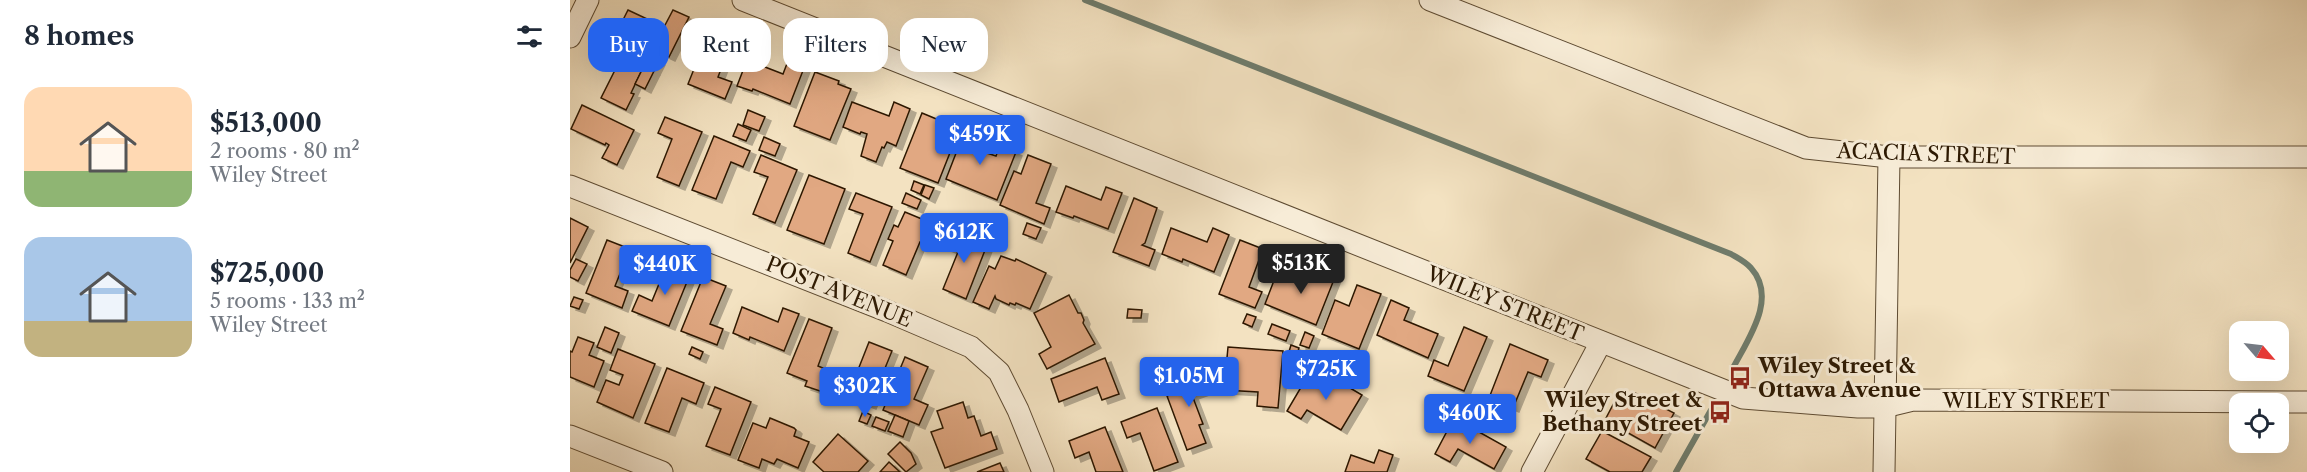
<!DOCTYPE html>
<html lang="en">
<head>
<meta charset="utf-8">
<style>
	body { margin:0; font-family:"Libre Caslon Text",serif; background:#f6f6f7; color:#1f2937; height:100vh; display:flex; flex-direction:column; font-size:22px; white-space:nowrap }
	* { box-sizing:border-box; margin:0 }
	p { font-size:20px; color:#747a83 }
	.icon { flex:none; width:33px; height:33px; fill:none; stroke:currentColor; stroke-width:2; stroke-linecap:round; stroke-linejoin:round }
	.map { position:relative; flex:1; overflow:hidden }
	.drawer { display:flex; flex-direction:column; background:#fff; width:570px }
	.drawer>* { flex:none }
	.guide { position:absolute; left:18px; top:18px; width:570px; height:54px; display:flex; gap:12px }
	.needle { width:39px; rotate:118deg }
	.controls { position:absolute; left:1659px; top:321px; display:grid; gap:12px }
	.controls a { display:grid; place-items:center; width:60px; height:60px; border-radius:12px; background:#fff; box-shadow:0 6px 24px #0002; font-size:30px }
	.price { position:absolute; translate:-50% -51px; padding:0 14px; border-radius:6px; background:#2563eb; color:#fff; font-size:20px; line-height:39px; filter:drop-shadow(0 2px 3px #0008) }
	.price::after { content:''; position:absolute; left:50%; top:36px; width:18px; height:14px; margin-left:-9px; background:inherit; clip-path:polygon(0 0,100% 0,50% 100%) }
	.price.on { background:#222; color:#fff }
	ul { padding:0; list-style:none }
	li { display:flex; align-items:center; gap:18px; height:150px; padding:0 24px }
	li span { display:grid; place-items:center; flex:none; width:168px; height:120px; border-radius:18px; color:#555 }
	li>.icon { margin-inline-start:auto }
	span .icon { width:72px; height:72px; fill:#fffc; stroke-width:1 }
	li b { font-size:26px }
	h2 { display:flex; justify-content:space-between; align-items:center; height:72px; padding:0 24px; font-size:26px }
	.pill { padding:0 21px; border-radius:18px; background:#fff; box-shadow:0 6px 24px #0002; font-size:21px; line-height:54px }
	.pill.on { background:#2563eb; color:#fff }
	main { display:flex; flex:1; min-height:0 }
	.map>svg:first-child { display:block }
</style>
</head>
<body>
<main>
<section class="drawer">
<h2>8 homes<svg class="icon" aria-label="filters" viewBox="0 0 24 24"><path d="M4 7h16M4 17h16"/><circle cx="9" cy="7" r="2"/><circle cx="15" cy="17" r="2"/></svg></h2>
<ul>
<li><span style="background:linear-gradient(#ffd9b3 70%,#8fb573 0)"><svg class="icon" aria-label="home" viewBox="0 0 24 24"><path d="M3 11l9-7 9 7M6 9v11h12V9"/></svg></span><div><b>$513,000</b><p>2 rooms · 80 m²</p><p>Wiley Street</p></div></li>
<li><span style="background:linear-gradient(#a9c7e8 70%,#c2b280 0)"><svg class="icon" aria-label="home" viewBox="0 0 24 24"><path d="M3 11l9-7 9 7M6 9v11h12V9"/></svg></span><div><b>$725,000</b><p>5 rooms · 133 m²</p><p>Wiley Street</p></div></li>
</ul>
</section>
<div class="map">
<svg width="1737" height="472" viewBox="0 0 1737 472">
	<defs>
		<filter id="shadow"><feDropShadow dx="6" dy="4" stdDeviation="0" flood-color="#0004"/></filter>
	</defs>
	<rect width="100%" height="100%" fill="#f3e2c1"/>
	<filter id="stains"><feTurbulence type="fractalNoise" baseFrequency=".00333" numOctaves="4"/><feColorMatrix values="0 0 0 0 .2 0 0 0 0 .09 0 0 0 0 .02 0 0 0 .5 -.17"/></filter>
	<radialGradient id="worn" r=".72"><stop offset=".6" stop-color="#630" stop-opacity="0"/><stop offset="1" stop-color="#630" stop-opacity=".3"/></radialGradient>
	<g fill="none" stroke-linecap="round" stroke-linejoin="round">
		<!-- stream -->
		<g stroke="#6f7c6c" stroke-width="6">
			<path d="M515,0l646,254c7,4 15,8 20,14 27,30 -3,71 -18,100"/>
			<polyline points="1106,472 1141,410"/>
		</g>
	</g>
	<!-- building -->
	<g fill="#e1a882" stroke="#2d1902" stroke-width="1.5" filter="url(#shadow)">
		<polygon points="58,10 94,27 103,10 119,17 99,57 47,32"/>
		<polygon points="140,29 163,38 148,77 162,82 155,99 118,84"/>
		<polygon points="43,42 77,59 61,93 64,94 56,110 31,98 48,64 35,58"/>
		<polygon points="78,56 89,61 84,71 74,66"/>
		<polygon points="177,60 213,74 218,61 234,68 220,104 183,89 182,91 167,86"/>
		<polygon points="74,66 84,71 75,89 65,84"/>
		<polygon points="245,72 269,81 268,84 281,89 260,140 224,126"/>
		<polygon points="282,102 319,116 324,102 340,109 326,146 317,142 314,148 312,147 306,162 291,156 297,134 291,132 290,134 273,127"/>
		<polygon points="12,105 64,130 47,165 32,158 39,145 36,143 35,145 1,129"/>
		<polygon points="178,110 195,117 189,131 173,125"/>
		<polygon points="352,113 376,123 375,125 389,130 368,183 330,168"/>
		<polygon points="95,117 132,132 109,186 87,177 102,139 88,133"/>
		<polygon points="168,124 181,130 176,141 163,136"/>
		<polygon points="395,130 416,139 411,151 426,156 430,145 446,152 427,200 376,179"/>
		<polygon points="144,136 180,151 173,167 161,162 146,199 122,190"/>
		<polygon points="194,137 210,144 205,156 189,150"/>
		<polygon points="191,155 227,170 205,223 183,214 198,177 184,172"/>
		<polygon points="458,155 481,164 466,203 480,208 474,224 430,205 444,171 451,174"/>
		<polygon points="239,175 275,189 254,244 217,230"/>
		<polygon points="344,181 354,185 350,194 341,190"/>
		<polygon points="355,185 364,188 359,199 351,195"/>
		<polygon points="496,186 531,200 536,187 552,193 538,229 504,216 503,218 486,212"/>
		<polygon points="286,193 322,207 300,262 278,253 293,214 279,209"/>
		<polygon points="336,193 351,200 347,209 332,203"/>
		<polygon points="564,198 587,208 575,243 572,245 585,250 579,266 543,252"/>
		<polygon points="335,212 371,227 364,247 350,242 336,275 313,265 323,241 318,239 324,225 328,227"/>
		<polygon points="0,218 18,227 0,263"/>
		<polygon points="457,223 471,228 466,239 453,234"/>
		<polygon points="601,228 637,242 643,228 659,235 644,272 613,259 612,262 592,254"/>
		<polygon points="382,231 417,245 396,299 373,289 388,252 375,247"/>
		<polygon points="37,240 60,249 45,286 58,291 52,308 16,293"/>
		<polygon points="670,240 693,249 679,287 692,292 685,308 649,294"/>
		<polygon points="431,256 445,261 446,259 476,273 460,309 446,303 445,305 440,303 439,305 426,299 425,296 419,309 403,302 419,266 425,269"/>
		<polygon points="6,259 17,264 8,281 0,277 0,270"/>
		<polygon points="98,262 121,272 99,326 62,311 69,295 82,301"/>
		<polygon points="745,269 765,277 746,325 695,304 708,270 740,282"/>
		<polygon points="133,277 156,286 140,324 153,329 147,345 111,331"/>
		<polygon points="787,285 811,294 789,349 752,334 765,300 779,306"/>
		<polygon points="499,295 508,313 511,313 514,320 513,323 525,344 477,369 469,354 481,347 464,313"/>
		<polygon points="4,297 13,300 9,309 0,306"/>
		<polygon points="821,300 839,308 834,320 868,334 858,358 807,335"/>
		<polygon points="172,307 208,322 213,308 229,314 214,351 180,337 179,340 163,333"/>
		<polygon points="558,309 572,310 571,318 557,318"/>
		<polygon points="677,314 686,317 682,327 673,323"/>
		<polygon points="239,319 262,328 248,366 260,371 253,392 235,386 237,381 217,373"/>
		<polygon points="702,324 720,331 716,341 698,334"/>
		<polygon points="35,327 49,333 41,353 27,347"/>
		<polygon points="894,327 917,337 894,391 858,376 864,360 878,366"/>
		<polygon points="735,332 744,336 739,348 730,345"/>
		<polygon points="8,337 24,343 19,355 34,361 24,387 0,377 0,351 2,352"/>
		<polygon points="299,342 322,351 300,405 263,391 270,375 284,380"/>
		<polygon points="940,344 978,360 971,377 958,372 943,408 919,398"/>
		<polygon points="721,345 729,348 726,358 718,355"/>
		<polygon points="122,347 133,352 130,359 119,354"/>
		<polygon points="658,347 713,351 708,408 687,406 688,392 654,390"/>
		<polygon points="48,349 85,364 63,418 27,402 36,380 49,385 53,375 40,370"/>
		<polygon points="335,357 358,367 344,399 358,405 349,425 313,410"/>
		<polygon points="535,358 549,394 532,400 527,387 489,402 481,379"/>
		<polygon points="715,360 725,362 722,372 713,369"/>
		<polygon points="626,364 636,390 622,395 633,424 629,425 636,443 617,450 597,396 617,388 610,370"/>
		<polygon points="97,368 134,383 126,404 112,398 99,432 75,423"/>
		<polygon points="753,372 792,395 771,430 737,410 731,419 717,411 737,377 747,383"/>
		<polygon points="145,387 181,402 160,455 136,446 151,409 138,404"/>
		<polygon points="1065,393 1104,413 1085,448 1035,420 1046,399 1059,406"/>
		<polygon points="393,402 398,418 404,416 411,436 421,432 427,449 375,468 361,432 373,428 367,411"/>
		<polygon points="587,408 608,462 584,471 570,433 557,438 551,422"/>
		<polygon points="293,411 301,415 297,424 289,421"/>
		<polygon points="325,415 339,421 333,437 318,431"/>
		<polygon points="306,417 319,422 315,431 302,426"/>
		<polygon points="200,418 224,428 226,430 224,436 239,442 228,468 207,459 204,464 192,459 189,468 168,460 183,423 196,428"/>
		<polygon points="884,418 936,447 924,469 888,449 880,462 865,454"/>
		<polygon points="535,427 553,472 526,472 519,452 505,458 499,441"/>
		<polygon points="1032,431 1081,457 1072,472 1040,472 1016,459"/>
		<polygon points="268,434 298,461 288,472 254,472 243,462"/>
		<polygon points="330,442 341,453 346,464 336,472 318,454"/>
		<polygon points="809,450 823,455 817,472 775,472 781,455 804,463"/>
		<polygon points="319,462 330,472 310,472"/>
		<polygon points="430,463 434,472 407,472"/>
	</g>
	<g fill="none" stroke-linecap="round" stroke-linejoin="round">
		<!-- minor casing -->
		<g stroke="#5e4b32" stroke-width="23">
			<g id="minor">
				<polyline points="173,0 1173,398 1288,407 1314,407 1343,400 1737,402"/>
				<polyline points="860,0 1236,148 1319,157 1737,157"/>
				<polyline points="0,37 18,0"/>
				<polyline points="0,186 317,311 401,347 429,372 448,410 473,472"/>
				<polyline points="0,436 92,472"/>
				<polyline points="962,472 1031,342"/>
				<polyline points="1314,472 1319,157"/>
			</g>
		</g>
		<!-- minor -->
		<use href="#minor" stroke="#f7ecd7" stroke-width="21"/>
	</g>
	<!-- icons -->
	<defs>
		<g id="bus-bare" transform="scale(1.8)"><path d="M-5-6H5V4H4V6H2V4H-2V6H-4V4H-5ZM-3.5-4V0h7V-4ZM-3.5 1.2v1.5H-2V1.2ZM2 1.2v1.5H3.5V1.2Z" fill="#8f2418" stroke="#f7ecd7" stroke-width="2.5" paint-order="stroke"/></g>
	</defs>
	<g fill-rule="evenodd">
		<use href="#bus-bare" x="1170" y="378"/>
		<use href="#bus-bare" x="1150" y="412"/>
	</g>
	<g text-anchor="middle" stroke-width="6" stroke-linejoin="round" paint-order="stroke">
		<!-- street labels -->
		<g font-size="21" fill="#2d1902" stroke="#f7ecd7">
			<text transform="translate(1356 154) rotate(2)" y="7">ACACIA STREET</text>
			<text transform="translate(269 292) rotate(22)" y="7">POST AVENUE</text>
			<text transform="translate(935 304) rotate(22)" y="7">WILEY STREET</text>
			<text x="1456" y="408">WILEY STREET</text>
		</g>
		<!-- poi labels -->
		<g font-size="21" font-weight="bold" fill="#2d1902" stroke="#f7ecd7" text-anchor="start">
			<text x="1188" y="373">Wiley Street &amp;<tspan x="1188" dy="24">Ottawa Avenue</tspan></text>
			<text x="1132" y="407" text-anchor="end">Wiley Street &amp;<tspan x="1132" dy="24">Bethany Street</tspan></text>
		</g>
	</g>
	<rect width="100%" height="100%" filter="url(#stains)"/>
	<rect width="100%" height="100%" fill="url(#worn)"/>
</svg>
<div class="controls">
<a><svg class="needle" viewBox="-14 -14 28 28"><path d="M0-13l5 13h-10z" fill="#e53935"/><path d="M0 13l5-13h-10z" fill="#747a83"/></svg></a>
<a><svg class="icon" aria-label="locate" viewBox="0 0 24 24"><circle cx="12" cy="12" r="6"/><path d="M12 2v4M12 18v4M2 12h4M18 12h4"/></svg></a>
</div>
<b class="price" style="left:410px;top:166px">$459K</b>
<b class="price" style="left:394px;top:264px">$612K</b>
<b class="price on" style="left:731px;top:295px">$513K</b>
<b class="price" style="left:95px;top:296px">$440K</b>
<b class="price" style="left:756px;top:401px">$725K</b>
<b class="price" style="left:619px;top:408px">$1.05M</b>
<b class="price" style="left:295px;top:418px">$302K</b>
<b class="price" style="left:900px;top:445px">$460K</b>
<div class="guide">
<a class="pill on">Buy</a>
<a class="pill">Rent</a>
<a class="pill">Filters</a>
<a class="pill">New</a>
</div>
</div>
</main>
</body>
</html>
